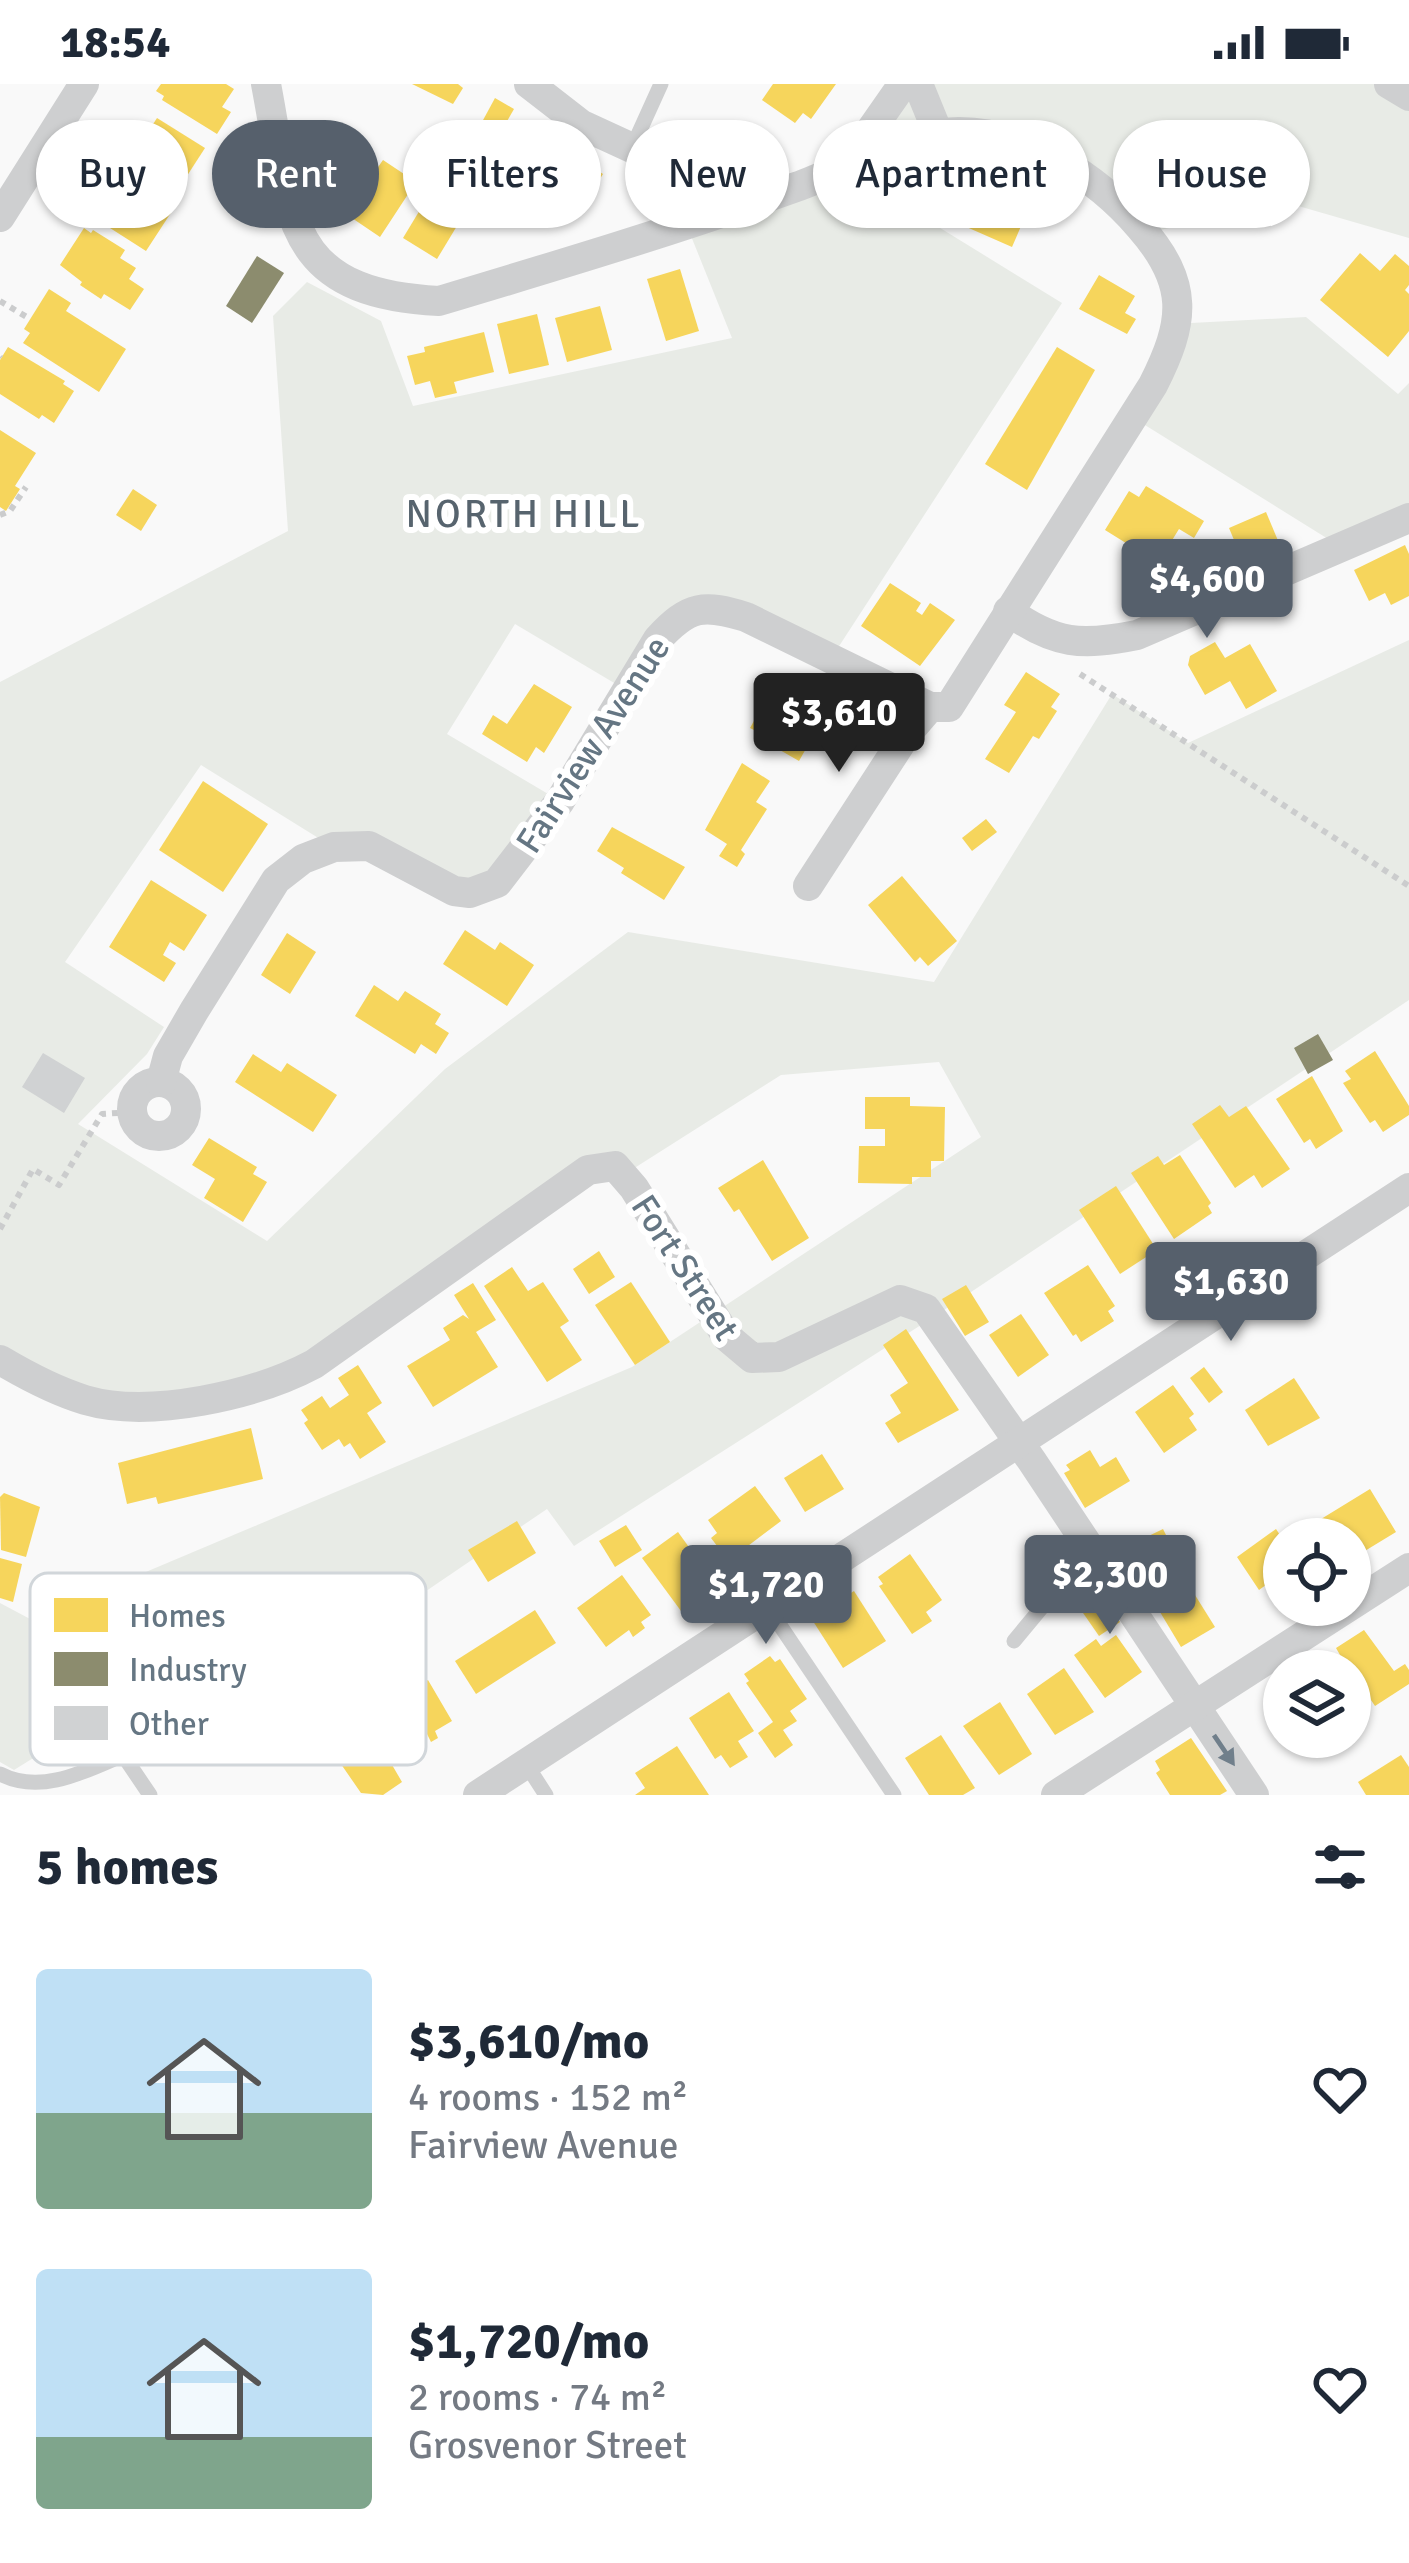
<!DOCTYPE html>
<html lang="en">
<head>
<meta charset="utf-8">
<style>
	body { margin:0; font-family:Signika,sans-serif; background:#f6f6f7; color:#1f2937; height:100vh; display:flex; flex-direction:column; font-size:45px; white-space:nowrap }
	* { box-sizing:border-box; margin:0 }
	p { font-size:39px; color:#747a83 }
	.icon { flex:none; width:66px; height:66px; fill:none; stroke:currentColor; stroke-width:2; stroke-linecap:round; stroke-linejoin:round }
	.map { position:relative; height:1711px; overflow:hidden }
	.side { display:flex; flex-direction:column; background:#fff; flex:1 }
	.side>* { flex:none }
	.top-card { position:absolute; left:36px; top:36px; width:1338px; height:108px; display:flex; gap:24px }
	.fabs { position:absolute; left:1263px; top:1434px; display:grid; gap:24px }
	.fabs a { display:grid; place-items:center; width:108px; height:108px; border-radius:50%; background:#fff; box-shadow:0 3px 9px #0004; font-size:60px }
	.price { position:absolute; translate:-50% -102px; padding:0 27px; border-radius:12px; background:#56606c; color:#fff; font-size:39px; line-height:78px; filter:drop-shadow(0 3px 6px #0008) }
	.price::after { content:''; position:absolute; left:50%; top:72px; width:36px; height:27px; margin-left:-18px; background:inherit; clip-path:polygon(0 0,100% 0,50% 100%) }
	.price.active { background:#222; color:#fff }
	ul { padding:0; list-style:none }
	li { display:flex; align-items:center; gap:36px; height:300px; padding:0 36px }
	li span { display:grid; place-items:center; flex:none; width:336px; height:240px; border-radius:12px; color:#555 }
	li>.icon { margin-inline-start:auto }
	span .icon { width:144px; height:144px; fill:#fffc; stroke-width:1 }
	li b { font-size:51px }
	h2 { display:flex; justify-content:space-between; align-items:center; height:144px; padding:0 36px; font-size:51px }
	.chip { padding:0 42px; border-radius:54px; background:#fff; box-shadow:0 3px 9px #0004; font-size:42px; line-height:108px }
	.chip.active { background:#56606c; color:#fff }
	.status { display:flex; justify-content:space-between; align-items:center; height:84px; padding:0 60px; background:#fff; direction:ltr }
	.status svg { height:33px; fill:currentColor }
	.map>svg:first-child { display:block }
</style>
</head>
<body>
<div class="status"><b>18:54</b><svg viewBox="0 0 49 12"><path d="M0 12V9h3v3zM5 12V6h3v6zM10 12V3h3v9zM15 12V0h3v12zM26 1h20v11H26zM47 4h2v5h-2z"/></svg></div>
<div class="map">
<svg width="1409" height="1711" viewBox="0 0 1409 1711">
	<rect width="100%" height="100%" fill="#f9f9f9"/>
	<!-- green -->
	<g fill="#e8ebe6">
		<polygon points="904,0 1409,0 1409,154 1281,117 1144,150 1083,89 965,48 878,35"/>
		<polygon points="841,83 1062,219 832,573 695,526 626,606 515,540 447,650 560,717 488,803 328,760 201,681 65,878 164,943 147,970 78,1040 267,1157 445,985 628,848 934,898 1112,610 1188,659 1409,556 1409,916 932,1234 574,1462 547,1425 276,1609 236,1548 14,1686 0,1678 0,1519 32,1536 632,1283 981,1053 939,978 781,991 625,1090 615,1082 314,1280 122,1321 0,1276 0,598 288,447 273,232 307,198 381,237 413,322 732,254 691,152"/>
		<polygon points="1306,233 1398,310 1409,299 1409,434 1341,463 1132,333 1172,240"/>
	</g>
	<!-- homes -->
	<g fill="#f6d55c">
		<polygon points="161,0 226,0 234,5 222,23 231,28 217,50 162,16 164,12 156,7"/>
		<polygon points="412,0 458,0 463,4 453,20"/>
		<polygon points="773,0 836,0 811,35 803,29 795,39 762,16"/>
		<polygon points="495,14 514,25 501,48 482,38"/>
		<polygon points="157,34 205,64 183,98 135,68"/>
		<polygon points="539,48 603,90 582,123 559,108 550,121 528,106 532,101 513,89"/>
		<polygon points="383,76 416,98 380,153 346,130 372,83 376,86"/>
		<polygon points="970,91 993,101 990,109 1028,126 1012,163 946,134 963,96 967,98"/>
		<polygon points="136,94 176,121 146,167 110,144 113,140 105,136"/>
		<polygon points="432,106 466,127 437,175 403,154"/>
		<polygon points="84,144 91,149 93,146 125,166 120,174 136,184 129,195 144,205 130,226 104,210 101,215 80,201 82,198 60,181"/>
		<polygon points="1360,169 1380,187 1395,170 1409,182 1409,201 1405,206 1409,210 1409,247 1388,273 1320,216"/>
		<polygon points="680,185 699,247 666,257 647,195"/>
		<polygon points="1099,191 1135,212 1125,229 1136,235 1127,250 1079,225"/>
		<polygon points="49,205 71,219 66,227 126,265 99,308 23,259 30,249 24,245"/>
		<polygon points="600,222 612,266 567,278 555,234"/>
		<polygon points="537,230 549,281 509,290 497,240"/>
		<polygon points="484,248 494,288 454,298 457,309 435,314 430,297 415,301 407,272 425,268 424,263"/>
		<polygon points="8,263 65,297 63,300 74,307 54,339 42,331 39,335 0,310 0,276"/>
		<polygon points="1057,263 1095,286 1027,406 985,380"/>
		<polygon points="0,346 36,369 15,402 20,405 6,427 0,423"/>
		<polygon points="1146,402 1204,437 1194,454 1179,445 1158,479 1105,446 1129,407 1139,413"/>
		<polygon points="133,405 157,421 141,447 116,431"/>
		<polygon points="1266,428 1279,459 1242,475 1229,444"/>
		<polygon points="1405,461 1409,470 1409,512 1391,521 1385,509 1369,517 1354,486"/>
		<polygon points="890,499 921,519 916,527 922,531 930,519 955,536 920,582 861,542"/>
		<polygon points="1215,558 1225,574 1250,560 1277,607 1246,625 1230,597 1205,611 1188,581 1190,572"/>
		<polygon points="1026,588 1060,610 1051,623 1057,627 1039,655 1033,652 1009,689 985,675 1016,628 1004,621"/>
		<polygon points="534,600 572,623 544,669 536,663 527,678 482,650 493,631 507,640"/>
		<polygon points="785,609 821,630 812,645 816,647 799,677 757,653 760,649 750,644 760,626 772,632"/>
		<polygon points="742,679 770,697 756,718 767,725 741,766 745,770 737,783 719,772 727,760 705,746"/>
		<polygon points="203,697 268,740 223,808 159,766"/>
		<polygon points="986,735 997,748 972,767 962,754"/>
		<polygon points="612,743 685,783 664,816 621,789 624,784 597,767"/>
		<polygon points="902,792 957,857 928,882 920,873 915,878 868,821"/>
		<polygon points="151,796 207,831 184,867 170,858 163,871 176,879 164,898 109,863"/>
		<polygon points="465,846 495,866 500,858 534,881 507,922 443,880"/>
		<polygon points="287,849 316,868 290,910 261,891"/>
		<polygon points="374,901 398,917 405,907 441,930 435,940 449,949 436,970 421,960 415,970 355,932"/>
		<polygon points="1375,967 1409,1022 1409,1031 1383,1048 1375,1036 1370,1039 1343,999 1351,995 1345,987"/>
		<polygon points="253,970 281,988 287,979 337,1011 313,1048 235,998"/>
		<polygon points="1312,992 1343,1047 1316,1065 1310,1055 1304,1059 1276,1015"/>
		<polygon points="865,1013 910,1013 910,1022 945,1023 944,1077 931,1077 931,1093 912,1093 912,1100 858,1099 859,1062 885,1062 885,1045 865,1045"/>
		<polygon points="1220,1021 1229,1033 1246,1022 1290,1085 1262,1104 1254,1091 1235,1104 1192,1040"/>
		<polygon points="209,1054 257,1083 253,1090 267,1098 243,1138 204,1114 215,1095 192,1081"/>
		<polygon points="1180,1071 1211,1119 1208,1122 1212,1129 1174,1155 1131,1089 1158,1072 1164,1081"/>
		<polygon points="763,1076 809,1154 772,1177 739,1125 734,1128 718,1104"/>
		<polygon points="1116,1102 1157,1166 1120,1190 1079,1126"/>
		<polygon points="599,1167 615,1193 589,1210 573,1185"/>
		<polygon points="1188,1177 1206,1205 1190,1215 1173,1187"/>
		<polygon points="1088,1181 1115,1222 1108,1227 1114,1237 1081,1258 1076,1250 1073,1252 1044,1209"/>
		<polygon points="512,1183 528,1207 543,1198 569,1237 560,1243 582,1276 547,1298 484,1202"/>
		<polygon points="631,1198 670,1258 635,1281 595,1221"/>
		<polygon points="473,1199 496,1236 476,1248 498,1283 433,1323 407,1282 450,1256 443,1244 463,1231 469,1235 454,1211"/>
		<polygon points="966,1201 989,1238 965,1252 942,1215"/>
		<polygon points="1021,1230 1049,1271 1018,1293 989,1251"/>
		<polygon points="906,1245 959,1326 898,1359 885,1339 901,1329 890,1311 908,1299 883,1261"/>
		<polygon points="358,1281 382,1319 367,1329 386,1358 360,1375 350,1359 344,1363 339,1355 322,1366 304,1339 308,1336 301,1326 322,1312 330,1324 349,1311 338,1294"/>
		<polygon points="1204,1283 1223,1308 1209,1319 1190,1294"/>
		<polygon points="1294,1294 1320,1334 1268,1362 1245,1326"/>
		<polygon points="1173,1301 1194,1330 1189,1334 1197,1346 1164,1369 1135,1328"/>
		<polygon points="251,1344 263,1395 158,1420 156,1413 127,1420 118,1379"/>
		<polygon points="1090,1366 1100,1383 1116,1373 1130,1397 1085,1424 1064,1389 1070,1386 1066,1381"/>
		<polygon points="822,1370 844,1405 805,1428 784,1394"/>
		<polygon points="755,1402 781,1437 736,1471 732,1465 724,1471 711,1454 717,1449 708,1436"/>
		<polygon points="1370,1405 1396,1448 1350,1476 1350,1455 1298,1455 1295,1451"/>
		<polygon points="4,1409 40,1423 26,1473 1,1466 0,1413"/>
		<polygon points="517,1437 536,1469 488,1498 468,1466"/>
		<polygon points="626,1441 642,1466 615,1483 599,1457"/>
		<polygon points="1163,1445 1180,1479 1149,1495 1132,1460"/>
		<polygon points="1276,1445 1284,1457 1284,1508 1274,1495 1259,1506 1237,1473"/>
		<polygon points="678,1448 717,1502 681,1527 642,1474"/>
		<polygon points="910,1470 942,1516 926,1528 932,1537 912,1550 879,1502 883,1500 878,1493"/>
		<polygon points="0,1474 22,1480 13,1518 0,1514"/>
		<polygon points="622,1491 651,1531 641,1538 645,1544 633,1553 629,1546 606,1563 577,1524"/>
		<polygon points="1190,1503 1215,1543 1181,1563 1157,1523"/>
		<polygon points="854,1507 886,1557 843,1584 811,1534"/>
		<polygon points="1102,1511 1120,1538 1099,1552 1081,1526"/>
		<polygon points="535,1526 556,1559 476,1610 455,1577"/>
		<polygon points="1364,1546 1394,1587 1405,1580 1409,1586 1409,1600 1375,1622 1365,1607 1362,1609 1336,1564"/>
		<polygon points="1116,1551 1142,1588 1105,1614 1074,1571 1096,1555 1101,1562"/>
		<polygon points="770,1572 775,1578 780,1575 807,1615 790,1627 797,1637 783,1646 793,1661 775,1674 758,1649 773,1638 746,1599 749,1597 744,1590"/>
		<polygon points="1064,1584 1094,1628 1055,1651 1027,1610"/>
		<polygon points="428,1596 452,1637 435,1647 438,1654 431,1658 427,1650 411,1660 387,1619"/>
		<polygon points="729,1608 754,1647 738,1657 748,1673 730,1684 721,1671 715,1675 689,1634"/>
		<polygon points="1000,1618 1032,1670 999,1691 963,1642"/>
		<polygon points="359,1635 366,1646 370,1643 402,1698 383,1711 361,1709 325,1657"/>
		<polygon points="941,1651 975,1704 963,1711 929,1711 905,1674"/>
		<polygon points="1191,1654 1227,1707 1220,1711 1170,1711 1156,1689 1160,1686 1155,1677"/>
		<polygon points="677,1662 709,1711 635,1711 645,1704 635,1689"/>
		<polygon points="1401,1671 1409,1683 1409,1711 1366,1711 1358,1698"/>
	</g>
	<!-- industry -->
	<g fill="#8c8c6e">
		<polygon points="257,172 284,189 252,239 226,222"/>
		<polygon points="1318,950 1333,976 1308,990 1294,964"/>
	</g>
	<!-- building -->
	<polygon fill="#d0d2d3" points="43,969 85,994 64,1029 22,1003"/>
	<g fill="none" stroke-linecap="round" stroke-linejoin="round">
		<!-- path -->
		<g stroke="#cbcccd" stroke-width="6" stroke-dasharray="6 6" stroke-linecap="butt">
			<path d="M55,98c17,11 33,28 54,22l19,-28 9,-2 39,26"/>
			<polyline points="0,217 30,235"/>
			<polyline points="0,273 1,274"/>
			<polyline points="0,431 10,427 26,403"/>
			<polyline points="1080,590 1409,802"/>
			<polyline points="0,1145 33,1085 59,1101 102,1030 132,1028"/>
		</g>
		<!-- service -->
		<g stroke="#cecfd0" stroke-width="15">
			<polyline points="632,64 661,0"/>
			<polyline points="767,1522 894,1711"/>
			<polyline points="1014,1557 1053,1510 1099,1478"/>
			<polyline points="526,1680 546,1711"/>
			<path d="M0,1690c40,21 84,-2 123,-19"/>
			<polyline points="150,1711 123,1671 240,1593"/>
		</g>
		<!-- minor -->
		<g stroke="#cecfd0" stroke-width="30">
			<polyline points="529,0 582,41 632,64 732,123"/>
			<polyline points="918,0 938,49"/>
			<polyline points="1389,0 1409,12"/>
			<polyline points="845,83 903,0"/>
			<polyline points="0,133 84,0"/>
			<path d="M1008,527c47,34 74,35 129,24l272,-117"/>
			<polyline points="808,802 906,651 930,623"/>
			<circle cx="159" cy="1025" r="27"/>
			<path d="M161,998l7,-26 26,-45 82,-131 27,-21 31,-12 35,-1 85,45 16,2 27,-10 63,-82 98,-162c31,-34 46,-35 88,-22l184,90h19l204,-322c32,-63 37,-101 -13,-158 -44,-51 -111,-94 -180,-95 -52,-1 -115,38 -164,55 -117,42 -237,78 -357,114 -157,-8 -148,-87 -173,-217"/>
			<path d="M0,1276c27,16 55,31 85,40 65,19 171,-5 229,-36l274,-194 27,-4 19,22 93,149 25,21 27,-1 121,-57 26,9 106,152 222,334"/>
			<polyline points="478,1711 1409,1104"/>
			<polyline points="1056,1711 1409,1484"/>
		</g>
	</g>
	<!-- one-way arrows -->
	<defs><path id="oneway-solid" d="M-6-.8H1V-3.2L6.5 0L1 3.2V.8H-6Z" transform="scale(3)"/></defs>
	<use fill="#707f8b" href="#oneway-solid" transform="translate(1224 1666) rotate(56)"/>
	<g text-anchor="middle" stroke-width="12" stroke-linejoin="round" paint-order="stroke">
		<!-- street labels -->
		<g font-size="36" fill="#657683" stroke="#fff">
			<text transform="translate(592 660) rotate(-57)" y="13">Fairview Avenue</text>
			<text transform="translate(686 1183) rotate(57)" y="13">Fort Street</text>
		</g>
		<!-- neighbourhood labels -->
		<g font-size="39" letter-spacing="3" fill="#57646e" stroke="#fff">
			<text x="524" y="443">NORTH HILL</text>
		</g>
	</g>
	<!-- legend -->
	<rect x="30" y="1489" width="396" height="192" rx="18" fill="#fff" stroke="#d1d6da" stroke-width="3"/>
	<rect x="54" y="1514" width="54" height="34" fill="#f6d55c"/>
	<rect x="54" y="1568" width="54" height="34" fill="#8c8c6e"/>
	<rect x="54" y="1622" width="54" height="34" fill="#d0d2d3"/>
	<g font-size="33" fill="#657683">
		<text x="129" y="1543">Homes</text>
		<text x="129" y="1597">Industry</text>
		<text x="129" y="1651">Other</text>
	</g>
</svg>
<div class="fabs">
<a><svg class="icon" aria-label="locate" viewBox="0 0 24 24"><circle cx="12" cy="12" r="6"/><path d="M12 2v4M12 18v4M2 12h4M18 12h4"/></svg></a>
<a><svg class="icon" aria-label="layers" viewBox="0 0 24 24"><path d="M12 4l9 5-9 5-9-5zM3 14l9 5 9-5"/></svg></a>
</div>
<b class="price" style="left:1207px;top:557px">$4,600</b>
<b class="price active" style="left:839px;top:691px">$3,610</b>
<b class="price" style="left:1231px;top:1260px">$1,630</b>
<b class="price" style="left:1110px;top:1553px">$2,300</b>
<b class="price" style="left:766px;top:1563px">$1,720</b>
<div class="top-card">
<a class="chip">Buy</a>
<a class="chip active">Rent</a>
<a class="chip">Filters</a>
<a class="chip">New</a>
<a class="chip">Apartment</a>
<a class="chip">House</a>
</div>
</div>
<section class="side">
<h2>5 homes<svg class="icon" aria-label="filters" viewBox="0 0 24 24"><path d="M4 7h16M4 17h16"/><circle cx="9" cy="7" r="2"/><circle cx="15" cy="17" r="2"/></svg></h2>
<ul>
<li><span style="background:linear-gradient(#bfe0f5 60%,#7fa58c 0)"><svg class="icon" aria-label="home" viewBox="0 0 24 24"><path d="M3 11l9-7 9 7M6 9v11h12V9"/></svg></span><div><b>$3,610/mo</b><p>4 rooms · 152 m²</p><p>Fairview Avenue</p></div><svg class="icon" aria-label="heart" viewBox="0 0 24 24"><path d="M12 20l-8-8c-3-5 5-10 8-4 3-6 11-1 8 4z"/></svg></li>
<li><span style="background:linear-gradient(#bfe0f5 70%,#7fa58c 0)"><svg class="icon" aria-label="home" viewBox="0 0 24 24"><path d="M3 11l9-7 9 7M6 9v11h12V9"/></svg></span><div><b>$1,720/mo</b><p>2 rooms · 74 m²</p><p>Grosvenor Street</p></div><svg class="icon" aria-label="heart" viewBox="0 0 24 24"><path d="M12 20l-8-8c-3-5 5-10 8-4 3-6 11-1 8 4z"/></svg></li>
</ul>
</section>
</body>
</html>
